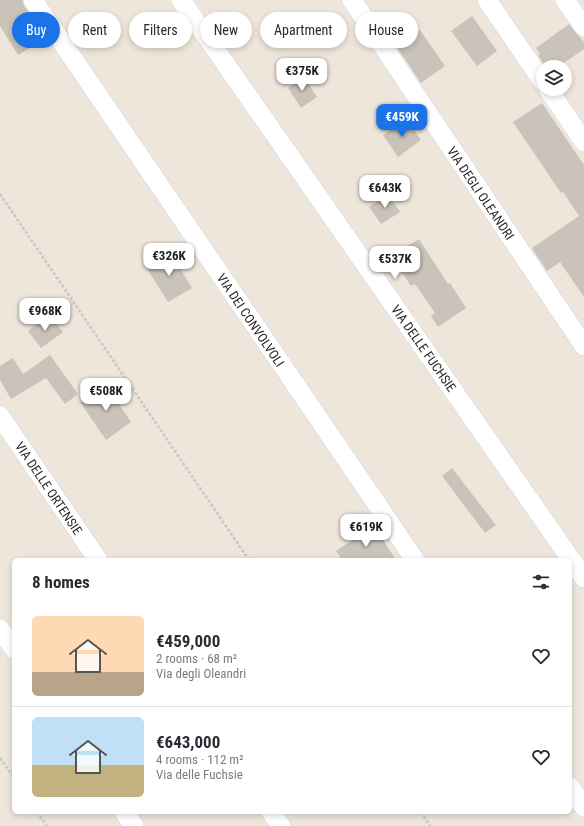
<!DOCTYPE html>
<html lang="en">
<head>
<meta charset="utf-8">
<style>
	body { margin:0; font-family:"Roboto Condensed",sans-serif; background:#f2f2f3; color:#2b2b33; height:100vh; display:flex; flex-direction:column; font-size:15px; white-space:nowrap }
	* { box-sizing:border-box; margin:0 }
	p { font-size:13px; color:#7c7c81 }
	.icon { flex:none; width:22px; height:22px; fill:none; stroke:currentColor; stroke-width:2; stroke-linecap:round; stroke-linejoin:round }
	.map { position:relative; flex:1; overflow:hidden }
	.sheet { position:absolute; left:12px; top:558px; width:560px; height:256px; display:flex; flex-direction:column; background:#fff; border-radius:6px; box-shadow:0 2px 6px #0003 }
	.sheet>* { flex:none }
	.guide { position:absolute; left:12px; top:12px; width:560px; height:36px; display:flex; gap:8px }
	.fabs { position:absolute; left:536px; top:60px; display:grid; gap:8px }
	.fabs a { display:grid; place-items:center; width:36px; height:36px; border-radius:50%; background:#fff; box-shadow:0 2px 6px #0003; font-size:20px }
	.price { position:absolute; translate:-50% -34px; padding:0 9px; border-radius:8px; background:#fff; color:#222; font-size:13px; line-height:26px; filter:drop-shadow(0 1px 2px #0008) }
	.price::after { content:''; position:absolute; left:50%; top:24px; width:12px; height:9px; margin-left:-6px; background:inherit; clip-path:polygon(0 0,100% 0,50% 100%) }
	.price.current { background:#1a73e8; color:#fff }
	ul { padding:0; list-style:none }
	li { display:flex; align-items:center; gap:12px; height:100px; padding:0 20px }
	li+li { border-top:1px solid #e1e1e2 }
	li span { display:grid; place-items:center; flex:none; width:112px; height:80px; border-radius:6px; color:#555 }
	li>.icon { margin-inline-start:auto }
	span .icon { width:48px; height:48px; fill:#fffc; stroke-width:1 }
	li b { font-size:17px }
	h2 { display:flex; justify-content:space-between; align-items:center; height:48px; padding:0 20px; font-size:17px }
	.pill { padding:0 14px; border-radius:18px; background:#fff; box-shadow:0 2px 6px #0003; font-size:14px; line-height:36px }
	.pill.current { background:#1a73e8; color:#fff }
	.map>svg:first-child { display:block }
</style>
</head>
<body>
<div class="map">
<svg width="584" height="826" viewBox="0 0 584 826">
	<rect width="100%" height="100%" fill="#eee6da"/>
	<!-- building -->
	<g fill="#c9c3b9">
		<polygon points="0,0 22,0 24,6 46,38 18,55 0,26"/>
		<polygon points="472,16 497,51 477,66 451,31"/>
		<polygon points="569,24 584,42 584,49 558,67 546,67 538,55 540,54 536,48"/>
		<polygon points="420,30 445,66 421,83 396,46"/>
		<polygon points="304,77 317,97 301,108 288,88"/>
		<polygon points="542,103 584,165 584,297 560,262 547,271 532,248 579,216 563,192 561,193 513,122"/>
		<polygon points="406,119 421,140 398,157 383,135"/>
		<polygon points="388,194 400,212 381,224 369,207"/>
		<polygon points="419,239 448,284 450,283 466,308 438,327 431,316 435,313 415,284 411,286 391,256"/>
		<polygon points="170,252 192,288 168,302 146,267"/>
		<polygon points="49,315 63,332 41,348 28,331"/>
		<polygon points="50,355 78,394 65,404 46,378 11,399 0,380 0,366 13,358 23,374"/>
		<polygon points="106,385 131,422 106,440 80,402"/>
		<polygon points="452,468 496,525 485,533 442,476"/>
		<polygon points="374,526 396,560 342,560 336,551"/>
	</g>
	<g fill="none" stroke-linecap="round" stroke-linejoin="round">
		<!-- minor casing -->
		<g stroke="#cfd2e4" stroke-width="20">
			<g id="minor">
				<polyline points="33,0 415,560"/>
				<polyline points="181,0 584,578"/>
				<polyline points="352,0 584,346"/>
				<polyline points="487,0 543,82"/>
				<polyline points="565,0 584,27"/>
				<polyline points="548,89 584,142"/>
				<polyline points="0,416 98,560"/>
				<polyline points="0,629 14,649"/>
				<polyline points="570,787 584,807"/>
				<polyline points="124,812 134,826"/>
				<polyline points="271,812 281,826"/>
			</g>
		</g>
		<!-- path -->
		<g stroke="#c8c8c8" stroke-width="2.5" stroke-dasharray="3 2" stroke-linecap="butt">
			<polyline points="0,194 249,560"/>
			<polyline points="0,758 14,778"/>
			<polyline points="37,812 47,826"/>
			<polyline points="421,812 430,826"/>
		</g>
		<!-- minor -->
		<use href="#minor" stroke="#fff" stroke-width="19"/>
	</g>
	<g text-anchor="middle" stroke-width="3" stroke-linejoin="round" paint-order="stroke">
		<!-- street labels -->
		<g font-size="13" fill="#2a2a2a" stroke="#fff">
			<text transform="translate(481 193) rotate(56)" y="5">VIA DEGLI OLEANDRI</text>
			<text transform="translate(251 320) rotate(56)" y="5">VIA DEI CONVOLVOLI</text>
			<text transform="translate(424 348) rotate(55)" y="5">VIA DELLE FUCHSIE</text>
			<text transform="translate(49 488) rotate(56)" y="5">VIA DELLE ORTENSIE</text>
		</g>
	</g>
</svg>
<div class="fabs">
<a><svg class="icon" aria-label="layers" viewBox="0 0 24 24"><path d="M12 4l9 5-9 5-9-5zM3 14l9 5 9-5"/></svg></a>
</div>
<b class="price" style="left:302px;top:92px">€375K</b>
<b class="price current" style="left:402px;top:138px">€459K</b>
<b class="price" style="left:385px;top:209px">€643K</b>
<b class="price" style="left:169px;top:277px">€326K</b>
<b class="price" style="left:395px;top:280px">€537K</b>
<b class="price" style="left:45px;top:332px">€968K</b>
<b class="price" style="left:106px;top:412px">€508K</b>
<b class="price" style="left:366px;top:548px">€619K</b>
<div class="guide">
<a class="pill current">Buy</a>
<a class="pill">Rent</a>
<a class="pill">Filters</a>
<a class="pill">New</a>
<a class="pill">Apartment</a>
<a class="pill">House</a>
</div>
<section class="sheet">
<h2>8 homes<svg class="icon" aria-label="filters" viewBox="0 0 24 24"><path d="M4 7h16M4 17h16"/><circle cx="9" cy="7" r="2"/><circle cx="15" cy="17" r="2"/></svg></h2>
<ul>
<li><span style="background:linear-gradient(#ffd9b3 70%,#b9a48a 0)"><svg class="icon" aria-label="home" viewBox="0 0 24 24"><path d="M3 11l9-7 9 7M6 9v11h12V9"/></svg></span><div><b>€459,000</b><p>2 rooms · 68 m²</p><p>Via degli Oleandri</p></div><svg class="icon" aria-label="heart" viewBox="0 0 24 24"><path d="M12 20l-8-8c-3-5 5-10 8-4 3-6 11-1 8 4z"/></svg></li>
<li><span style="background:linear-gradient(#bfe0f5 60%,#c2b280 0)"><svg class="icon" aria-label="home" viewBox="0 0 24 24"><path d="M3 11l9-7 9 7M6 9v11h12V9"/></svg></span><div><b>€643,000</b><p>4 rooms · 112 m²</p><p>Via delle Fuchsie</p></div><svg class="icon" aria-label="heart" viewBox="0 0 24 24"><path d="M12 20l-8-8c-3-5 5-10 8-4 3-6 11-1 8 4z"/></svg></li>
</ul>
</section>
</div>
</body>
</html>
